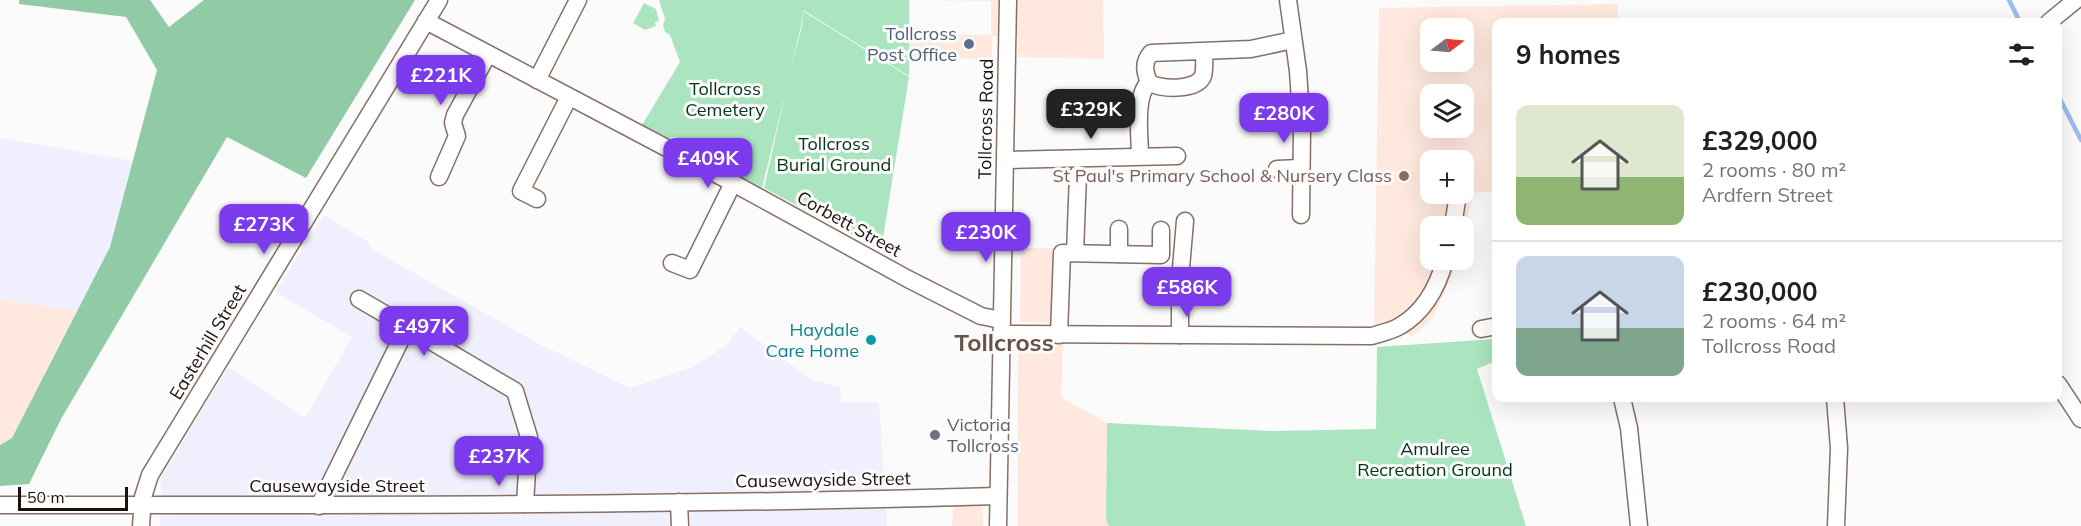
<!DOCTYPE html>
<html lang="en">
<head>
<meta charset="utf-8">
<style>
	body { margin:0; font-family:Mulish,sans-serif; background:#f2f2f2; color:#202124; height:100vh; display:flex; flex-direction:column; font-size:22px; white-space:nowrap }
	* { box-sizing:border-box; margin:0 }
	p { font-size:20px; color:#757577 }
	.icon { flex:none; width:33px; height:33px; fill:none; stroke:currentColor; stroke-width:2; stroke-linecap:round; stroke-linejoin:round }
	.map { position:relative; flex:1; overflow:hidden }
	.panel { position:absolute; left:1492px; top:18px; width:570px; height:384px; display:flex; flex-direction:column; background:#fff; border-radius:12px; box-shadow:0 6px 24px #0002 }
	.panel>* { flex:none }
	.needle { width:39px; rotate:74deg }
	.fabs { position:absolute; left:1420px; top:18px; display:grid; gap:12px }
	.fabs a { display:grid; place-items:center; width:54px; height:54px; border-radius:12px; background:#fff; box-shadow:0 6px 24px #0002; font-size:30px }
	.scale { position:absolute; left:18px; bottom:15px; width:110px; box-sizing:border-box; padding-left:6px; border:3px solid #1b120d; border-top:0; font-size:16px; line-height:21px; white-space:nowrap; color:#1b120d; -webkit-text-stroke:4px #fbfbfb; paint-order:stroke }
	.price { position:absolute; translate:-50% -51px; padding:0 14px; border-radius:12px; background:#7c3aed; color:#fff; font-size:20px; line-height:39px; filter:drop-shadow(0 2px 3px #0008) }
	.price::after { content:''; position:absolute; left:50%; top:36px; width:18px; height:14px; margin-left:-9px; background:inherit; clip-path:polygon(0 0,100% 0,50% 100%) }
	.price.current { background:#222; color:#fff }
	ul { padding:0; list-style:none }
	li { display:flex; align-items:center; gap:18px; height:150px; padding:0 24px }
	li+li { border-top:2px solid #e0e0e0 }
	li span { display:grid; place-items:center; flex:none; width:168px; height:120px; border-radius:12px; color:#555 }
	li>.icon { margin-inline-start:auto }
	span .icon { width:72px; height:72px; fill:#fffc; stroke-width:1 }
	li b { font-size:26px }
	h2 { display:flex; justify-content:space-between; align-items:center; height:72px; padding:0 24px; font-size:26px }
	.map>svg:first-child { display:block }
</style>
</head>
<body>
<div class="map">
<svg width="2081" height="526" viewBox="0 0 2081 526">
	<rect width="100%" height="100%" fill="#fbfbfb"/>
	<!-- built -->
	<g fill="#ffe9de" fill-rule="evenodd">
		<polygon points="909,0 1103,0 1104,59 1018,57 1018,37 992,36 992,59 909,58 909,33 991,35 991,1"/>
		<path d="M1618,4l-1,18h-120v169l-24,2 -9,38v-5h-33v34h27l-25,58 -20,18 -39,-9 5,-319zM1431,28h33v34h-33zM1431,94h33v34h-33zM1431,160h33v34h-33z"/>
		<polygon points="1021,248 1058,248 1056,323 1020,322"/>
		<polygon points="0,299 77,311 12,438 0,445"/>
		<polygon points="1035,342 1063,343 1061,397 1107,423 1106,520 1109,526 1018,526 1018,347"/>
		<polygon points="983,502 983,526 952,526 953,505"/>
	</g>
	<!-- industrial -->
	<g fill="#f0effd">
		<polygon points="0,138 133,161 110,247 77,311 0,299"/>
		<polygon points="324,215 370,243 370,248 539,344 630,388 691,368 728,344 740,327 812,380 840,387 841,402 879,402 887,526 160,526 161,478 228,367 305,418 352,337 275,292"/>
	</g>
	<!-- green -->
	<g fill="#abe5bf">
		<polygon points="659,0 909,0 909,76 803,10 801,26 790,72 802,26 803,11 909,77 881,250 764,188 786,91 762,188 685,147 683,141 675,137 668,138 642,125 680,62 670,35 665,32 663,25 665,19"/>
		<polygon points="644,3 656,9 659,21 655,22 656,26 645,30 633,23"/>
		<polygon points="1495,339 1497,360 1477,369 1526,526 1109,526 1106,520 1107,423 1271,431 1376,429 1377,347"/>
	</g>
	<!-- forest -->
	<polygon fill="#91cba5" points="19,0 150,0 169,27 204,0 415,0 306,178 227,137 61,419 29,484 0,486 0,445 12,438 110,247 157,70 126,17 19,4"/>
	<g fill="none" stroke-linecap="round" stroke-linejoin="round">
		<!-- stream -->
		<g stroke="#9bbdef" stroke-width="4.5">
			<polyline points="2009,0 2020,22"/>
			<polyline points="2058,95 2081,140"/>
		</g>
		<!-- minor casing -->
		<g stroke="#886f63" stroke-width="19">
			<g id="minor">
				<polyline points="1288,0 1298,71 1302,130 1301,215"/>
				<polyline points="426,21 733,183 908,279 981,316 1001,320"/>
				<polyline points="2049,22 2076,0"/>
				<path d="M1204,52c0,7 1,17 -1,24 -6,15 -45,14 -54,6 -5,-11 -6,-20 2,-29l100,-4 42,-9"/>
				<polyline points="537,80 578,0"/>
				<path d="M1140,156c0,-20 -6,-59 9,-74"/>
				<polyline points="1006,160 1177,156"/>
				<polyline points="1277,169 1300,168"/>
				<polyline points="439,177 457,136 453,123 455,115 488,54"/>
				<polyline points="537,199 521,191 569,97"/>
				<polyline points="1453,226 1458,194"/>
				<polyline points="1075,253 1078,174"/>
				<polyline points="1119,254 1119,229"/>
				<polyline points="672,263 690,270 733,183"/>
				<polyline points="359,299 407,327"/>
				<polyline points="1481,329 1497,326"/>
				<path d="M1001,334l371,2c9,-3 20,-5 28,-10 24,-14 38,-40 45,-66"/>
				<polyline points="1059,335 1062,253 1161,255 1161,230"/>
				<polyline points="1180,335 1180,280 1185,221"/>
				<polyline points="2058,384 2081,419"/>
				<polyline points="1622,398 1629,428 1639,526"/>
				<polyline points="1835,398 1839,448 1836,526"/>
				<polyline points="679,502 680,526"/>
				<path d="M0,505c333,0 665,1 998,-9"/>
				<polyline points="319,506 407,327 515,391 529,437 525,504"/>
				<polyline points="141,526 143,497 150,475 439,0"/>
				<polyline points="998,526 1008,0"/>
			</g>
		</g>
		<!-- minor -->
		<use href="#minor" stroke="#fff" stroke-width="16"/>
	</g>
	<!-- markers -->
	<circle fill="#5c6f8a" stroke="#fbfbfb" stroke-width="2" cx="969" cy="44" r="6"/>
	<circle fill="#8d6e63" stroke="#fbfbfb" stroke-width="2" cx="1404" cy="176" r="6"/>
	<circle fill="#0f9aa8" stroke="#fbfbfb" stroke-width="2" cx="871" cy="340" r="6"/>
	<circle fill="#6b7280" stroke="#fbfbfb" stroke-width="2" cx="935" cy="435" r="6"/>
	<g text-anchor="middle" stroke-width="6" stroke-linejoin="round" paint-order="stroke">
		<!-- service labels -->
		<g font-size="18" fill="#4e5e75" stroke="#fbfbfb" text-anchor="end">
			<text x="957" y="40">Tollcross<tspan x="957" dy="21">Post Office</tspan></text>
		</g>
		<!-- park labels -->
		<g font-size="18" fill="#03331a" stroke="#fbfbfb">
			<text x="725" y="95">Tollcross<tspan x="725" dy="21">Cemetery</tspan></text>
			<text x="834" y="150">Tollcross<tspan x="834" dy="21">Burial Ground</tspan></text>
			<text x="1435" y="455">Amulree<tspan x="1435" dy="21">Recreation Ground</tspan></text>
		</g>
		<!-- street labels -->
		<g font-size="18" fill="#1b120d" stroke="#fbfbfb">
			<text transform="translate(986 119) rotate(-89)" y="6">Tollcross Road</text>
			<text transform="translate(849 224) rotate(29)" y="6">Corbett Street</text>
			<text transform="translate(208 342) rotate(-59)" y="6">Easterhill Street</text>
			<text transform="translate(823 480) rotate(-1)" y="6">Causewayside Street</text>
			<text x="337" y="492">Causewayside Street</text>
		</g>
		<!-- education labels -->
		<g font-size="18" fill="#785e54" stroke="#fbfbfb" text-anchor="end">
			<text x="1392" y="182">St Paul's Primary School &amp; Nursery Class</text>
		</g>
		<!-- culture labels -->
		<g font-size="18" fill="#0d838f" stroke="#fbfbfb" text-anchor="end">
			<text x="859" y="336">Haydale<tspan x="859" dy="21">Care Home</tspan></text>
		</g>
		<!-- worship labels -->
		<g font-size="18" fill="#5b616d" stroke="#fbfbfb" text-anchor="start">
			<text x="947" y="431">Victoria<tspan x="947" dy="21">Tollcross</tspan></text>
		</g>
		<!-- district labels -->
		<g font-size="24" font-weight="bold" fill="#685145" stroke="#fbfbfb">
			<text x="1004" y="351">Tollcross</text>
		</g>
	</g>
</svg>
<div class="fabs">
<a><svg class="needle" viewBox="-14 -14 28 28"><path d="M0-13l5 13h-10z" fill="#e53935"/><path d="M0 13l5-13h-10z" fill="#757577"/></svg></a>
<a><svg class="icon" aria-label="layers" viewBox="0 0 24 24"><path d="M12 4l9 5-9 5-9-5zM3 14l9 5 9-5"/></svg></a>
<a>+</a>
<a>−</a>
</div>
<div class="scale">50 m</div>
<b class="price" style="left:441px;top:106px">£221K</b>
<b class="price current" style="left:1091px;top:140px">£329K</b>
<b class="price" style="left:1284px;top:144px">£280K</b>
<b class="price" style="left:708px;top:189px">£409K</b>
<b class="price" style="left:264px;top:255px">£273K</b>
<b class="price" style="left:986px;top:263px">£230K</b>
<b class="price" style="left:1187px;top:318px">£586K</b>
<b class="price" style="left:424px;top:357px">£497K</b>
<b class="price" style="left:499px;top:487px">£237K</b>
<section class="panel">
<h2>9 homes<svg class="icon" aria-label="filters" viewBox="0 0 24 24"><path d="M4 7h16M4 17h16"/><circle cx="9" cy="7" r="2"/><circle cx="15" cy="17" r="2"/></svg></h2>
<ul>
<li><span style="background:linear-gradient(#dfe7d0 60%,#8fb573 0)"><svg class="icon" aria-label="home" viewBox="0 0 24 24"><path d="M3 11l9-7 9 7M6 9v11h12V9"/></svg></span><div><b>£329,000</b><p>2 rooms · 80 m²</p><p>Ardfern Street</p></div></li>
<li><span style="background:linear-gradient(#c9d6e8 60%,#7fa58c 0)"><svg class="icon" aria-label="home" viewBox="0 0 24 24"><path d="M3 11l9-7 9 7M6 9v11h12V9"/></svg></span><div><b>£230,000</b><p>2 rooms · 64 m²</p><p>Tollcross Road</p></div></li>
</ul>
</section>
</div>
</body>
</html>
